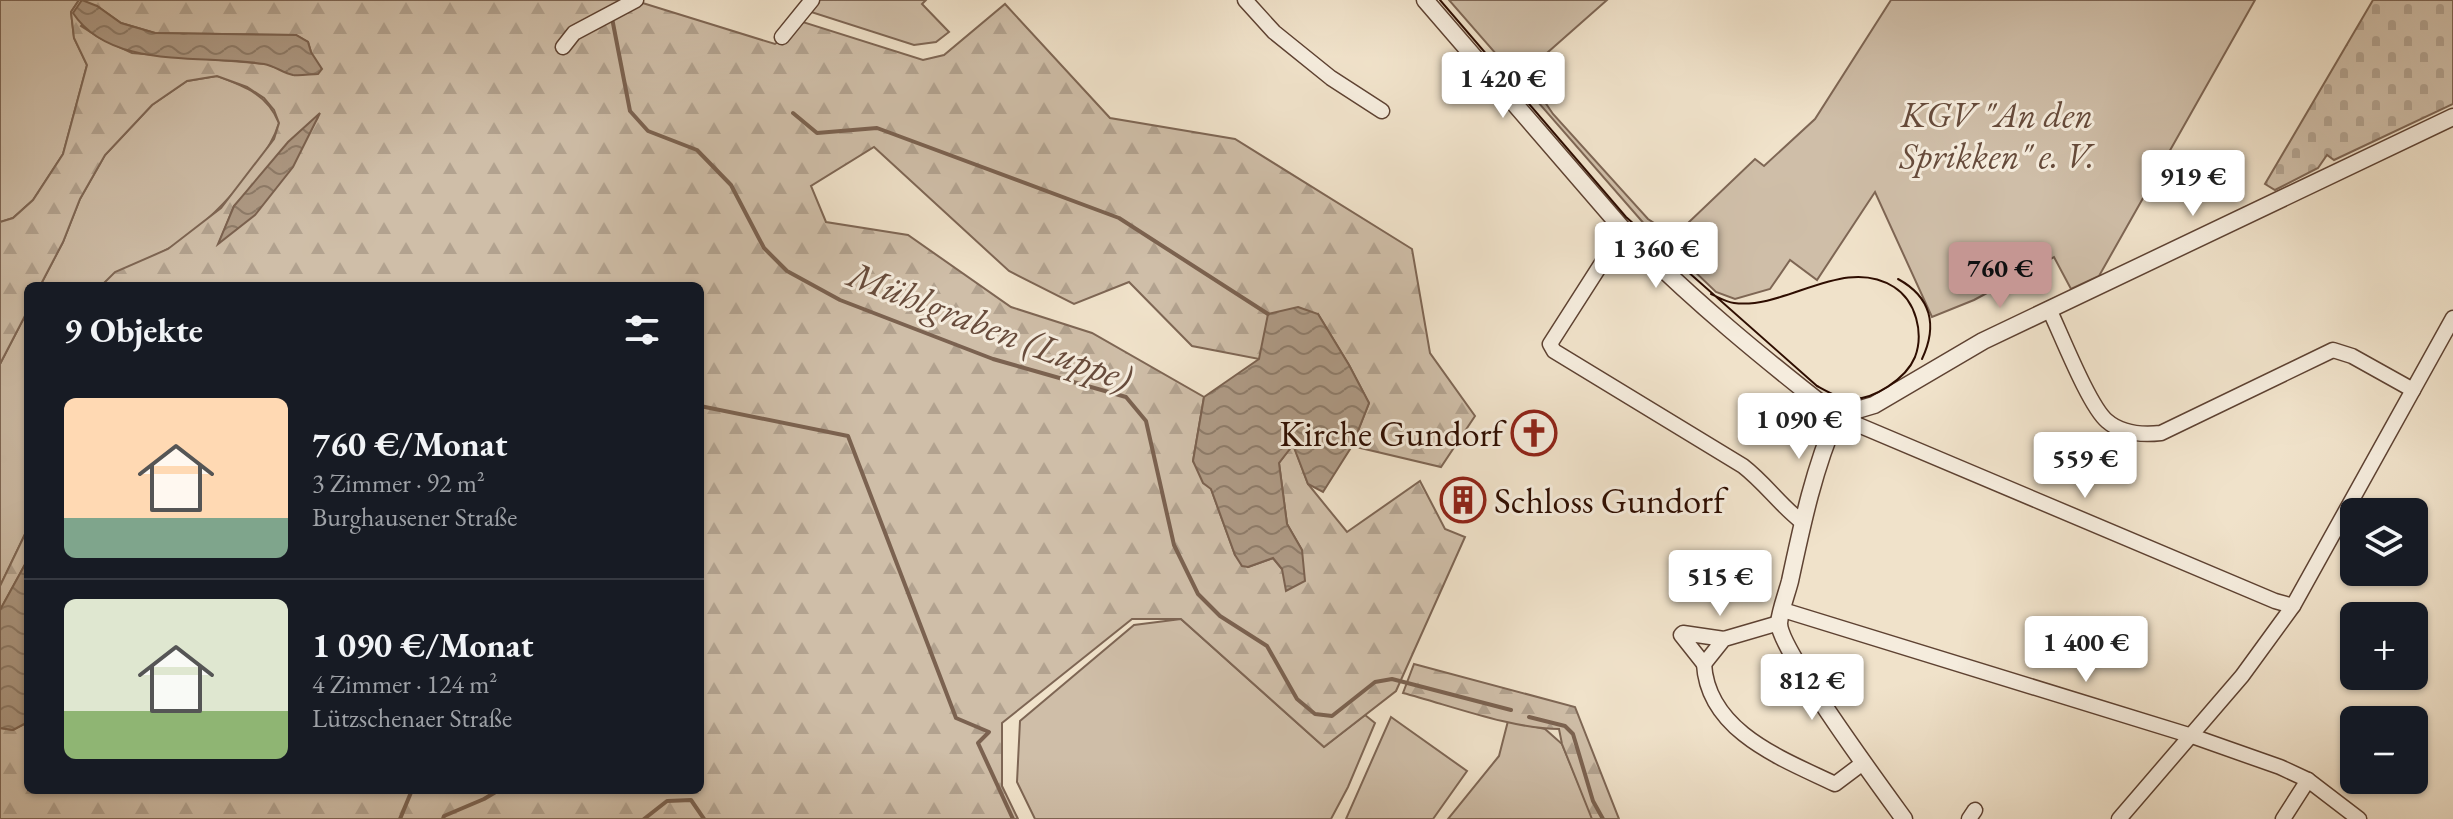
<!DOCTYPE html>
<html lang="de">
<head>
<meta charset="utf-8">
<style>
	body { margin:0; font-family:"EB Garamond",serif; background:#242831; color:#f1f3f6; height:100vh; display:flex; flex-direction:column; font-size:30px; white-space:nowrap }
	* { box-sizing:border-box; margin:0 }
	p { font-size:26px; color:#9ea1a6 }
	.icon { flex:none; width:44px; height:44px; fill:none; stroke:currentColor; stroke-width:2; stroke-linecap:round; stroke-linejoin:round }
	.map { position:relative; flex:1; overflow:hidden }
	.details { position:absolute; left:24px; top:282px; width:680px; height:512px; display:flex; flex-direction:column; background:#171b24; border-radius:12px; box-shadow:0 2px 6px #0004 }
	.details>* { flex:none }
	.fabs { position:absolute; left:2340px; top:498px; display:grid; gap:16px }
	.fabs a { display:grid; place-items:center; width:88px; height:88px; border-radius:12px; background:#171b24; box-shadow:0 2px 6px #0004; font-size:40px }
	.price { position:absolute; translate:-50% -68px; padding:0 18px; border-radius:8px; background:#fff; color:#222; font-size:26px; line-height:52px; filter:drop-shadow(0 2px 4px #0008) }
	.price::after { content:''; position:absolute; left:50%; top:48px; width:24px; height:18px; margin-left:-12px; background:inherit; clip-path:polygon(0 0,100% 0,50% 100%) }
	.price.on { background:#c59692; color:#111 }
	ul { padding:0; list-style:none }
	li { display:flex; align-items:center; gap:24px; height:200px; padding:0 40px }
	li+li { border-top:2px solid #363941 }
	li span { display:grid; place-items:center; flex:none; width:224px; height:160px; border-radius:12px; color:#555 }
	li>.icon { margin-inline-start:auto }
	span .icon { width:96px; height:96px; fill:#fffc; stroke-width:1 }
	li b { font-size:34px }
	h2 { display:flex; justify-content:space-between; align-items:center; height:96px; padding:0 40px; font-size:34px }
	.map>svg:first-child { display:block }
</style>
</head>
<body>
<div class="map">
<svg width="2453" height="819" viewBox="0 0 2453 819">
	<defs>
		<pattern id="forest-firs" width="22" height="20" patternUnits="userSpaceOnUse" patternTransform="scale(2)"><rect width="22" height="20" fill="#cfbea8"/><path d="M5 1l3.5 6h-7zM16 11l3.5 6h-7z" fill="#b2a28f"/></pattern>
		<pattern id="cemetery-stones" width="16" height="16" patternUnits="userSpaceOnUse" patternTransform="scale(2)"><rect width="16" height="16" fill="#cfbea8"/><path d="M2 7V4a2 2 0 0 1 4 0v3zM10 15v-3a2 2 0 0 1 4 0v3z" fill="#b2a28f"/></pattern>
		<pattern id="water-waves" width="16" height="10" patternUnits="userSpaceOnUse" patternTransform="scale(2)"><rect width="16" height="10" fill="#ae9a85"/><path d="M0 5q4-4 8 0t8 0" fill="none" stroke="#8e7c6a"/></pattern>
	</defs>
	<rect width="100%" height="100%" fill="#f0e2ca"/>
	<filter id="stains"><feTurbulence type="fractalNoise" baseFrequency=".0025" numOctaves="4"/><feColorMatrix values="0 0 0 0 .2 0 0 0 0 .09 0 0 0 0 .02 0 0 0 .5 -.17"/></filter>
	<radialGradient id="worn" r=".72"><stop offset=".6" stop-color="#630" stop-opacity="0"/><stop offset="1" stop-color="#630" stop-opacity=".3"/></radialGradient>
	<!-- green -->
	<g fill="#cfbea8" stroke="#7e6654" stroke-width="2">
		<polygon points="0,0 79,0 71,12 74,38 87,65 63,154 33,200 13,218 0,222"/>
		<polygon points="816,0 926,0 922,4 949,32 936,42 914,45 808,11"/>
		<polygon points="1449,0 1607,0 1530,68 1530,80 1553,114 1648,219 1660,227 1653,234"/>
		<polygon points="1891,0 2255,0 2099,276 2071,289 2054,257 1974,300 1932,317 1875,192 1817,280 1790,260 1770,289 1735,299 1716,292 1666,244 1755,159 1764,166 1815,119"/>
		<path d="M217,76c27,10 50,18 62,47 -12,40 -76,108 -113,127 -26,14 -43,15 -65,36h-61l23,-44 17,-43 25,-44 47,-50 35,-24z"/>
		<polygon points="28,310 28,528 0,586 0,364"/>
		<polygon points="1181,619 1324,747 1365,715 1375,723 1348,787 1331,819 1035,819 1017,782 1020,721 1134,625"/>
		<polygon points="1391,717 1467,771 1433,819 1346,819"/>
		<polygon points="1508,721 1545,729 1562,744 1593,819 1448,819 1499,756"/>
	</g>
	<!-- forest -->
	<g fill="url(#forest-firs)" stroke="#7e6654" stroke-width="2" fill-rule="evenodd">
		<path d="M79,0h554l142,44 28,-22 120,38 21,-5 61,-51 105,114 125,21 177,110 18,104 45,63 -34,51 -89,-21 17,-43 -20,-38 -31,-51 -59,45 -67,-13 -63,-64 -55,22 -65,-33 -135,-124 -63,39 15,36 82,13 103,72 81,26 112,64 -11,64 18,28 24,66 13,12 25,-9 9,11 20,-19 -15,-26 -8,-61 14,-19 15,40 39,48 73,-51 25,48 20,8 -69,154 -72,56 -143,-128h-49l-130,104v63l16,33h-1018v-91l13,2 15,-8v68h672v-504h-599l14,-14 53,-23 53,-41 53,-69 5,-16 -5,-13 -10,-12 -17,-11 -30,-11 -30,5 -35,24 -47,50 -25,44 -17,43 -23,44h-12v24l-28,54v-142l13,-4 20,-18 30,-46 24,-89 -13,-27 -3,-26zM97,6l24,17 34,10 141,2 12,7 3,10 -17,23 -27,-11 -135,-11 -32,-15 -19,-12zM318,117l-9,15 -90,111 15,-37z"/>
		<polygon points="28,528 28,559 0,610 0,586"/>
		<path d="M1414,664l161,43 44,112h-27l-30,-75 -3,-15c-47,0 -110,-24 -156,-36z"/>
	</g>
	<!-- cemetery -->
	<polygon fill="url(#cemetery-stones)" stroke="#7e6654" stroke-width="2" points="2373,0 2453,0 2453,104 2334,160 2327,155 2318,168 2275,190 2265,184"/>
	<!-- water -->
	<g fill="url(#water-waves)" stroke="#7b6250" stroke-width="2">
		<path d="M82,0l15,6 24,17 34,10 141,2 12,7 3,10 11,17 -4,5c-7,0 -17,2 -25,1 -10,-2 -18,-9 -29,-11 -59,-10 -153,7 -191,-51z"/>
		<polygon points="320,113 293,167 255,215 218,244 234,206 288,142"/>
		<polygon points="1298,307 1318,314 1349,365 1369,403 1352,446 1323,492 1308,484 1293,445 1279,463 1287,524 1302,550 1305,581 1286,591 1282,569 1273,558 1248,567 1242,566 1235,555 1211,489 1203,483 1193,461 1204,397 1259,359 1268,314"/>
		<polygon points="28,559 28,722 13,730 0,728 0,610"/>
	</g>
	<g fill="none" stroke-linecap="round" stroke-linejoin="round">
		<!-- stream -->
		<g stroke="#7b6250" stroke-width="4">
			<polyline points="612,18 630,111 648,131 697,150 731,185 764,248 787,271 840,300 993,359 1126,397 1146,421 1174,545 1198,594 1220,616 1267,646 1297,699 1315,714 1332,716 1375,682 1392,679 1511,710"/>
			<polyline points="793,113 817,133 877,128 1119,218 1268,314"/>
			<polyline points="700,406 848,436 956,718 989,732 978,743 1013,819"/>
			<polyline points="1529,717 1565,726 1573,734 1593,801 1603,819"/>
			<polyline points="400,819 412,790"/>
			<polyline points="443,819 444,816 484,799 499,790"/>
			<polyline points="644,819 667,801 691,800 704,819"/>
		</g>
		<!-- minor casing -->
		<g stroke="#5e4232" stroke-width="17">
			<g id="minor">
				<polyline points="1245,0 1274,32 1331,78 1382,111"/>
				<polyline points="782,37 812,0"/>
				<polyline points="563,47 574,33 636,0"/>
				<path d="M1627,234l-13,10 -64,100 4,7 189,115c22,17 37,39 59,56"/>
				<path d="M2049,309c12,25 40,97 58,112 15,13 36,14 54,12l172,-83 19,6 61,34"/>
				<polyline points="1837,416 2275,601 2293,606"/>
				<polyline points="1783,610 2192,736 2280,767 2308,780 2359,819"/>
				<polyline points="1724,639 1704,664 1681,635 1683,633 1724,639 1779,623"/>
				<path d="M1704,664c4,68 79,95 131,120l28,-21"/>
				<polyline points="1969,819 1975,810"/>
				<polyline points="2119,819 2242,676 2293,606 2453,318"/>
				<polyline points="2283,819 2308,780"/>
			</g>
		</g>
		<!-- tertiary casing -->
		<g stroke="#5e4232" stroke-width="19">
			<g id="tertiary">
				<path d="M1425,0l202,234c65,66 137,125 210,182"/>
				<polyline points="1837,416 1874,405 1983,341 2453,117"/>
				<path d="M1837,416c-23,52 -35,109 -47,165 -3,12 -10,30 -11,42 0,26 104,167 125,196"/>
			</g>
		</g>
		<!-- minor -->
		<use href="#minor" stroke="#f5ecdd" stroke-width="14"/>
		<!-- tertiary -->
		<use href="#tertiary" stroke="#f5ecdd" stroke-width="16"/>
		<!-- tram -->
		<g stroke="#2e0d00" stroke-width="2">
			<path d="M1440,0l186,217 191,169c11,6 21,12 34,13 22,1 55,-20 64,-42 9,-24 1,-56 -21,-70 -50,-32 -108,23 -160,16 -8,-1 -16,-6 -23,-9"/>
			<path d="M1898,279c33,18 40,46 24,80"/>
		</g>
	</g>
	<!-- icons -->
	<defs>
		<g id="church-ring" transform="scale(2.3)"><circle r="9.5" fill="#f5ecdd" stroke="#8f2418" stroke-width="1.5"/><path d="M-1.2-6h2.4v3.5h3.3v2.4h-3.3V6h-2.4V-.1h-3.3v-2.4h3.3Z" fill="#8f2418"/></g>
		<g id="building-ring" transform="scale(2.3)"><circle r="9.5" fill="#f5ecdd" stroke="#8f2418" stroke-width="1.5"/><path d="M-4-6H4V6H1V3H-1V6H-4ZM-2.5-4.3h1.7v1.8h-1.7ZM.8-4.3h1.7v1.8H.8ZM-2.5-1h1.7V.8h-1.7ZM.8-1h1.7V.8H.8Z" fill="#8f2418"/></g>
	</defs>
	<g fill-rule="evenodd">
		<use href="#church-ring" x="1534" y="433"/>
		<use href="#building-ring" x="1463" y="500"/>
	</g>
	<g text-anchor="middle" stroke-width="6" stroke-linejoin="round" paint-order="stroke">
		<!-- park labels -->
		<g font-size="36" font-style="italic" fill="#664b3b" stroke="#f5ecdd">
			<text x="1997" y="127">KGV "An den<tspan x="1997" dy="41">Sprikken" e. V.</tspan></text>
		</g>
		<!-- poi labels -->
		<g font-size="36" fill="#2e0d00" stroke="#f5ecdd" text-anchor="end">
			<text x="1503" y="446">Kirche Gundorf</text>
			<text x="1494" y="513" text-anchor="start">Schloss Gundorf</text>
		</g>
		<!-- water labels -->
		<g font-size="38" font-style="italic" fill="#684c3c" stroke="#f5ecdd">
			<text transform="translate(990 326) rotate(21)" y="13">Mühlgraben (Luppe)</text>
		</g>
	</g>
	<rect width="100%" height="100%" filter="url(#stains)"/>
	<rect width="100%" height="100%" fill="url(#worn)"/>
</svg>
<div class="fabs">
<a><svg class="icon" aria-label="layers" viewBox="0 0 24 24"><path d="M12 4l9 5-9 5-9-5zM3 14l9 5 9-5"/></svg></a>
<a>+</a>
<a>−</a>
</div>
<b class="price" style="left:1503px;top:120px">1 420 €</b>
<b class="price" style="left:2193px;top:218px">919 €</b>
<b class="price" style="left:1656px;top:290px">1 360 €</b>
<b class="price on" style="left:2000px;top:310px">760 €</b>
<b class="price" style="left:1799px;top:461px">1 090 €</b>
<b class="price" style="left:2085px;top:500px">559 €</b>
<b class="price" style="left:1720px;top:618px">515 €</b>
<b class="price" style="left:2086px;top:684px">1 400 €</b>
<b class="price" style="left:1812px;top:722px">812 €</b>
<section class="details">
<h2>9 Objekte<svg class="icon" aria-label="filters" viewBox="0 0 24 24"><path d="M4 7h16M4 17h16"/><circle cx="9" cy="7" r="2"/><circle cx="15" cy="17" r="2"/></svg></h2>
<ul>
<li><span style="background:linear-gradient(#ffd9b3 75%,#7fa58c 0)"><svg class="icon" aria-label="home" viewBox="0 0 24 24"><path d="M3 11l9-7 9 7M6 9v11h12V9"/></svg></span><div><b>760 €/Monat</b><p>3 Zimmer · 92 m²</p><p>Burghausener Straße</p></div></li>
<li><span style="background:linear-gradient(#dfe7d0 70%,#8fb573 0)"><svg class="icon" aria-label="home" viewBox="0 0 24 24"><path d="M3 11l9-7 9 7M6 9v11h12V9"/></svg></span><div><b>1 090 €/Monat</b><p>4 Zimmer · 124 m²</p><p>Lützschenaer Straße</p></div></li>
</ul>
</section>
</div>
</body>
</html>
